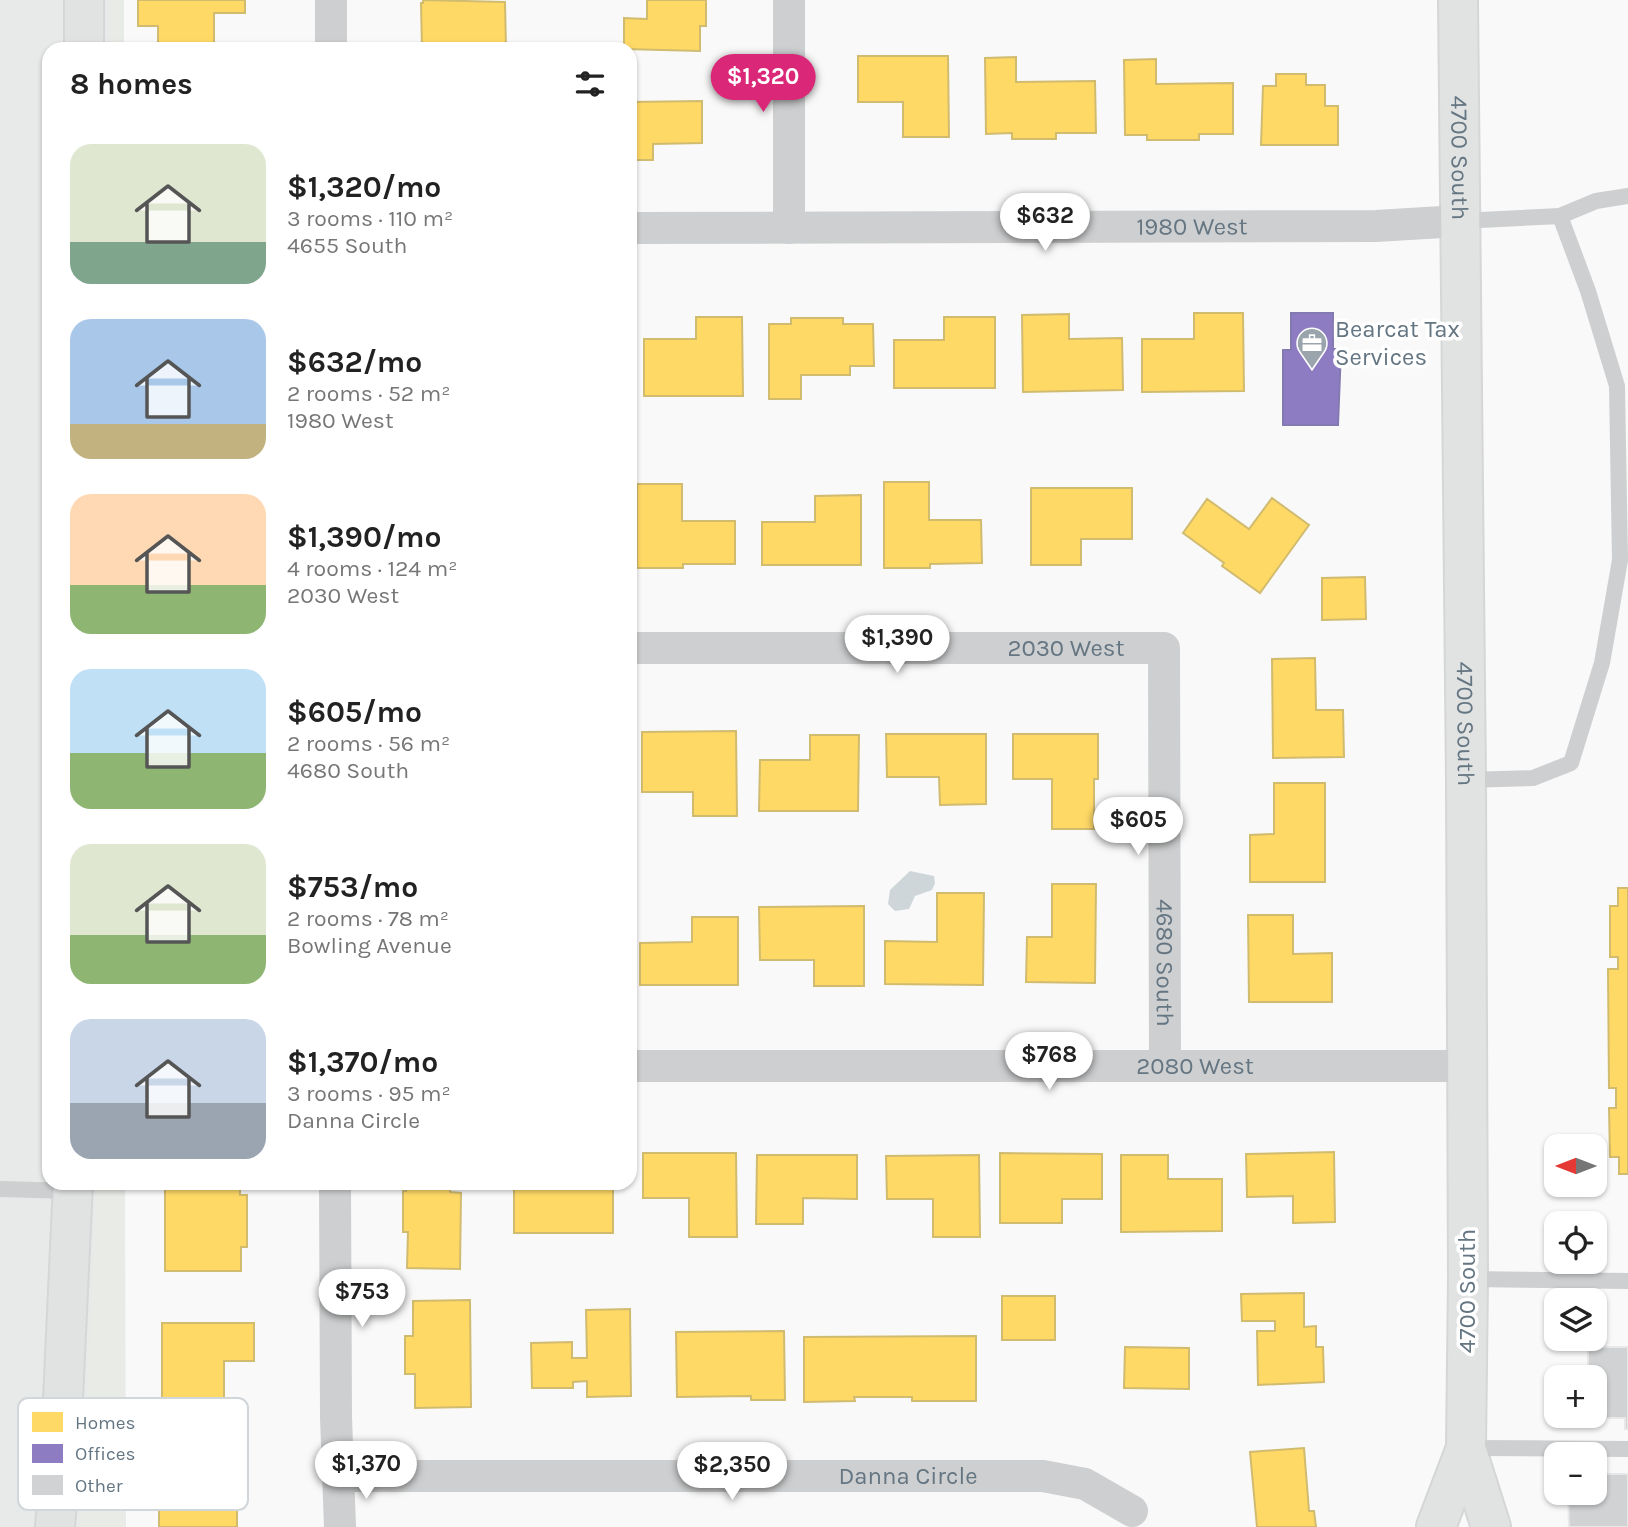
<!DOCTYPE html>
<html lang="en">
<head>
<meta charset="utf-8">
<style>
	body { margin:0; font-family:Karla,sans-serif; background:#f2f2f2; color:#222; height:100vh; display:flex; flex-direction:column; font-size:26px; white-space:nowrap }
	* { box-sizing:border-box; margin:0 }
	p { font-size:23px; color:#767676 }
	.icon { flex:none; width:38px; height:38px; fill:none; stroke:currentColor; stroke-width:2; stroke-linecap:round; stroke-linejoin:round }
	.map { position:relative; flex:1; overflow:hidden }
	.details { position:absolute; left:42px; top:42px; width:595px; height:1148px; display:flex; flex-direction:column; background:#fff; border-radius:21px; box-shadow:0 2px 5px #0004 }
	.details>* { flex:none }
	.needle { width:46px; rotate:270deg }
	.controls { position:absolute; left:1544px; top:1134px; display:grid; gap:14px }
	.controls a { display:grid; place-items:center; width:63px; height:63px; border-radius:14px; background:#fff; box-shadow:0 2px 5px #0004; font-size:35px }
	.price { position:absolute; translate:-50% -60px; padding:0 16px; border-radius:24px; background:#fff; color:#222; font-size:23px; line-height:46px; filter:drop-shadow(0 2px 4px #0008) }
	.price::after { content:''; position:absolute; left:50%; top:42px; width:21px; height:16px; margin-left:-10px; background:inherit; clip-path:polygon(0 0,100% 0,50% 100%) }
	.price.active { background:#db2777; color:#fff }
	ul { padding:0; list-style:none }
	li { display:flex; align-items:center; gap:21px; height:175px; padding:0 28px }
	li span { display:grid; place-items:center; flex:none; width:196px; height:140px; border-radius:21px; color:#555 }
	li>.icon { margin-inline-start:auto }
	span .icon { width:84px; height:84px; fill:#fffc; stroke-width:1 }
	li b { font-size:30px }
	h2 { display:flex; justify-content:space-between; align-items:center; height:84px; padding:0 28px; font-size:30px }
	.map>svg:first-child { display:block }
</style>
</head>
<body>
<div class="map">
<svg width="1628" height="1527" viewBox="0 0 1628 1527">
	<rect width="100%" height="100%" fill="#f9f9f9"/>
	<!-- built -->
	<polygon fill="#e8e9e9" points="0,0 124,0 124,49 49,49 49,1183 125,1183 126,1527 0,1527"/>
	<!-- green -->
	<g fill="#e8ebe6">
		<rect x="111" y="0" width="11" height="49"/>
		<polygon points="97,1183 125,1183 125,1527 80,1527"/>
	</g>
	<!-- water -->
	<polygon fill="#ced6d9" points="910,871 934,876 935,883 932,890 915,896 909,909 895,911 888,904 890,890"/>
	<!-- homes -->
	<g fill="#ffd966" stroke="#d1bb6f" stroke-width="2">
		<polygon points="138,0 245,0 245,13 214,13 214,49 158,49 158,26 138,26"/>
		<polygon points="423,0 505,2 506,49 422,49 421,3 423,3"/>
		<polygon points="647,0 706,0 706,26 700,26 700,51 624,49 624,18 647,19"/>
		<polygon points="858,56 948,56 949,137 903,137 903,102 858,102"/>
		<polygon points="1016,57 1016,82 1095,81 1096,133 1056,133 1056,139 1012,139 1012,133 986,134 985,58"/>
		<polygon points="1156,59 1156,84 1233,83 1233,134 1199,134 1199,140 1147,140 1147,135 1125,135 1124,60"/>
		<polygon points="1276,74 1306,74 1306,85 1325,85 1325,106 1338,106 1338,145 1261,145 1263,86 1276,86"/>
		<polygon points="702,101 702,143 653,144 653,160 630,160 630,102"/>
		<polygon points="1194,313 1243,313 1244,391 1142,392 1142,339 1194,339"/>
		<polygon points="1069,314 1069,339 1122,338 1123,390 1023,392 1022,315"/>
		<polygon points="696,317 742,317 743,396 644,396 644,339 696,339"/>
		<polygon points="944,317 995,317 995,388 894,388 894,340 944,340"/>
		<polygon points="791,318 843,318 843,324 873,324 874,366 850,366 850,375 801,375 801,399 769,399 769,324 791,324"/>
		<polygon points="884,482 929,482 929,520 981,520 982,563 930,564 930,568 884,568"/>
		<polygon points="637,484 682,484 682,521 735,521 735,564 683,564 683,568 637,568"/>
		<polygon points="1031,488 1132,488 1132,539 1081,539 1081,565 1031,565"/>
		<polygon points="861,495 861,565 762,565 762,522 815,522 815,496"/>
		<polygon points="1272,498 1309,525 1260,593 1222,566 1224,563 1183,533 1207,499 1249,529"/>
		<polygon points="1365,577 1366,619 1322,620 1322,578"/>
		<polygon points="1315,658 1316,710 1343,710 1344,757 1273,758 1272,659"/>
		<polygon points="736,731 737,816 693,816 693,792 642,792 642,732"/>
		<polygon points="886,734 986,734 986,804 940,805 939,777 887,777"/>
		<polygon points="1013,734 1098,734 1098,779 1094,779 1094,829 1052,829 1052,779 1013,779"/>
		<polygon points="810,735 859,735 858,811 759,811 760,760 810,760"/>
		<polygon points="1274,783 1325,783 1325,882 1250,882 1250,835 1274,834"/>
		<polygon points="1052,884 1096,884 1095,983 1026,982 1027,937 1052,937"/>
		<polygon points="1618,888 1628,888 1628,1174 1619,1174 1619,1157 1610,1157 1609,1108 1616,1108 1616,1088 1609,1088 1608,969 1618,969 1618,957 1610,957 1610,906 1618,906"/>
		<polygon points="937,893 984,893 983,985 885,984 885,941 937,942"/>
		<polygon points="864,906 864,986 814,986 814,960 760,960 759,907"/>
		<polygon points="1248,915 1293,915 1293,954 1332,953 1332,1002 1249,1002"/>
		<polygon points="692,917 738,917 738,985 640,985 640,943 692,942"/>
		<polygon points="1334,1152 1335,1222 1293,1223 1293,1196 1247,1197 1246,1154"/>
		<polygon points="643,1153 736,1153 737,1237 689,1237 689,1198 643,1198"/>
		<polygon points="1000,1153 1102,1154 1102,1199 1062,1199 1062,1223 1000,1223"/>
		<polygon points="757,1155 857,1155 857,1199 803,1198 803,1224 756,1224"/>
		<polygon points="979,1155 980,1237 933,1237 933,1199 887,1199 886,1156"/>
		<polygon points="1121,1155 1168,1155 1168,1179 1222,1179 1222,1231 1121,1232"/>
		<polygon points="188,1183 240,1183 240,1195 247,1195 247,1247 241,1247 241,1271 165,1271 165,1188 188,1188"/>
		<polygon points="407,1183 450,1183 450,1192 461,1193 460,1269 407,1268 408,1232 403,1232 403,1191 406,1191"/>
		<rect x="514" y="1183" width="99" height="50"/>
		<polygon points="1304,1293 1304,1327 1316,1326 1316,1347 1323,1347 1324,1382 1258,1385 1257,1331 1275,1331 1275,1321 1242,1321 1241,1294"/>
		<rect x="1002" y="1296" width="53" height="44"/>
		<polygon points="470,1300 471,1407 415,1408 415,1374 405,1374 405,1336 413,1336 413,1301"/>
		<polygon points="630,1309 631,1396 587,1397 587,1381 573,1382 573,1388 532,1388 531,1343 572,1342 572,1358 587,1358 586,1310"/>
		<polygon points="162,1323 254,1323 254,1361 224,1361 224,1407 162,1407"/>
		<polygon points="784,1331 785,1400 751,1400 751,1396 677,1397 676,1332"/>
		<polygon points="976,1336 976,1401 912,1401 912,1397 854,1397 855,1401 804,1402 804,1337"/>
		<polygon points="1125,1347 1189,1348 1189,1389 1124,1388"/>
		<polygon points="1304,1448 1309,1511 1314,1511 1316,1527 1257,1527 1250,1452"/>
		<rect x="159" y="1496" width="78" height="31"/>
	</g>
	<!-- offices -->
	<polygon fill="#8e7cc3" stroke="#827ab0" stroke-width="2" points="1291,313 1333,313 1333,349 1341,349 1338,425 1283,425 1283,350 1291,350"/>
	<!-- building -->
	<g fill="#d0d2d3" stroke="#e8e8e8" stroke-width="2">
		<polygon points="1588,1347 1628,1347 1628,1429 1625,1429 1625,1418 1588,1418 1588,1416 1594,1416 1594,1377 1588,1377"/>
		<polygon points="1594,1474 1628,1474 1628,1527 1569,1527 1568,1493 1594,1493"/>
	</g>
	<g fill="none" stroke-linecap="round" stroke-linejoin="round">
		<!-- secondary casing -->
		<g stroke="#d5d6d7" stroke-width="42">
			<g id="secondary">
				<polyline points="84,0 84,49"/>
				<polyline points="55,1527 60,1464 73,1183"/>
			</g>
		</g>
		<!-- primary casing -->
		<g stroke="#d5d6d7" stroke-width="42">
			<g id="primary">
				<path id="s5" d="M1458,0l8,780 2,499 -2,169 25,79"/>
				<polyline points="1436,1527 1466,1448"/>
			</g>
		</g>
		<!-- lane -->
		<g stroke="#cecfd0" stroke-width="16">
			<polyline points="1560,216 1596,201 1628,196"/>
			<polyline points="1460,221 1560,216 1588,291 1617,386 1620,560 1602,663 1571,763 1533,778 1466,780"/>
			<polyline points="0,1189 73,1191"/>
			<polyline points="1468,1279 1628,1281"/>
			<polyline points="1466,1448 1628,1449"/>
		</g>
		<!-- street -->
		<g stroke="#cecfd0" stroke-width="32">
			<polyline points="331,0 331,49"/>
			<polyline points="789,0 789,228"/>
			<path id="s1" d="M630,228l746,-2 83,-5"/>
			<path id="s2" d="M630,648h534l1,418"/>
			<path id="s3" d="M630,1066h837"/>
			<polyline points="335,1183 336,1417 340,1527"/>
			<path id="s4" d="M339,1476h704l42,8 47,27"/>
		</g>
		<!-- secondary -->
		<use href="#secondary" stroke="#e1e2e2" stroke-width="38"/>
		<!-- primary -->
		<use href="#primary" stroke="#e1e2e2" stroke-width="38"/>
	</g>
	<!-- icons -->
	<defs>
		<g id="office-pin" transform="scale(1.575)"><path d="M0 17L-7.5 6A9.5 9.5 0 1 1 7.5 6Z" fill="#99a4ac" stroke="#fff"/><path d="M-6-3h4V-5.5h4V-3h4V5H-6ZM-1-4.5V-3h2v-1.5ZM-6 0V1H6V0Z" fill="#fff"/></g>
	</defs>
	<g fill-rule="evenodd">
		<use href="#office-pin" x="1312" y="343"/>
	</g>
	<g text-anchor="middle" stroke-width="7" stroke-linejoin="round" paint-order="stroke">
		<!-- street labels -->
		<g font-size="24" fill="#657683" stroke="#fff">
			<text dy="8" stroke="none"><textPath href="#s5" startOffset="158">4700 South</textPath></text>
			<text dy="8" stroke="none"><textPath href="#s1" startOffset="562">1980 West</textPath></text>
			<text dy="8" stroke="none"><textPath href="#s2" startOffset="436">2030 West</textPath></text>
			<text dy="8" stroke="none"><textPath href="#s5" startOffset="724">4700 South</textPath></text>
			<text dy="8" stroke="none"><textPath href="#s2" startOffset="849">4680 South</textPath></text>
			<text dy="8" stroke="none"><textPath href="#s3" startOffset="565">2080 West</textPath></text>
			<text transform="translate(1467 1291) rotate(-90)" y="8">4700 South</text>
			<text dy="8" stroke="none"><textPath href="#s4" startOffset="569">Danna Circle</textPath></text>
		</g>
		<!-- poi labels -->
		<g font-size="24" fill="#657683" stroke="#fff" text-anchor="start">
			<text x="1335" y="337">Bearcat Tax<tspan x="1335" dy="28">Services</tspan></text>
		</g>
	</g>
	<!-- legend -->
	<rect x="18" y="1398" width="230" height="112" rx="10" fill="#fff" stroke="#d1d6da" stroke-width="2"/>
	<rect x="32" y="1412" width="31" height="20" fill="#ffd966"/>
	<rect x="32" y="1444" width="31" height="19" fill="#8e7cc3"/>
	<rect x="32" y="1475" width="31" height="20" fill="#d0d2d3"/>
	<g font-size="19" fill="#657683">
		<text x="75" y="1429">Homes</text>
		<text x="75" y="1460">Offices</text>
		<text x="75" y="1492">Other</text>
	</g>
</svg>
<div class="controls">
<a><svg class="needle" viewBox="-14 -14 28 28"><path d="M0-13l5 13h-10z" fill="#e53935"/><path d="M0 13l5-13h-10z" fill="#767676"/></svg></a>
<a><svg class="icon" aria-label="locate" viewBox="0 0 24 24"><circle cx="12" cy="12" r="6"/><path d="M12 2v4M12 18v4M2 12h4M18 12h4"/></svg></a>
<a><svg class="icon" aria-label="layers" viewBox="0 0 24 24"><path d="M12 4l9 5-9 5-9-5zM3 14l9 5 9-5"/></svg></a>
<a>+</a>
<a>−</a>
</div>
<b class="price active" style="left:763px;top:114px">$1,320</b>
<b class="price" style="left:1045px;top:253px">$632</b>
<b class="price" style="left:897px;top:675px">$1,390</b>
<b class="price" style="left:1138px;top:857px">$605</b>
<b class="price" style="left:1049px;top:1092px">$768</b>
<b class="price" style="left:362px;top:1329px">$753</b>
<b class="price" style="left:366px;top:1501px">$1,370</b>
<b class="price" style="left:732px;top:1502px">$2,350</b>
<section class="details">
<h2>8 homes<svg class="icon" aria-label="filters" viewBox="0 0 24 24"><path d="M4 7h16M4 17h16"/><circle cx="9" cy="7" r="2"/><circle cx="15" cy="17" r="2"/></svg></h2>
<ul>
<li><span style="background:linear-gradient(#dfe7d0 70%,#7fa58c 0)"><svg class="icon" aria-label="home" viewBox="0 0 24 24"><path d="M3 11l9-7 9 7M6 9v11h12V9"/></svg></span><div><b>$1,320/mo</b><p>3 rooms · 110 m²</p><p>4655 South</p></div></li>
<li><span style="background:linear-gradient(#a9c7e8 75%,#c2b280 0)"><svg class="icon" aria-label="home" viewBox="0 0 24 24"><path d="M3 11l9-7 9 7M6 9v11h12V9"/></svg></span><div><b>$632/mo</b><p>2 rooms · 52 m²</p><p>1980 West</p></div></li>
<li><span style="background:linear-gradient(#ffd9b3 65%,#8fb573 0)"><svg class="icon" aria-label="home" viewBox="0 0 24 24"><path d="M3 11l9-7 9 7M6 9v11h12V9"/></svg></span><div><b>$1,390/mo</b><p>4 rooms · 124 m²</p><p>2030 West</p></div></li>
<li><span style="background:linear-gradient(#bfe0f5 60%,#8fb573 0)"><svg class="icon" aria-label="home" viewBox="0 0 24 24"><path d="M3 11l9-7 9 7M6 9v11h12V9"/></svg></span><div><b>$605/mo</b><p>2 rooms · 56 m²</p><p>4680 South</p></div></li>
<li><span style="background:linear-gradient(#dfe7d0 65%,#8fb573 0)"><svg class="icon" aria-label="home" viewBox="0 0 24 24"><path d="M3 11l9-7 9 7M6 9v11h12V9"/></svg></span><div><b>$753/mo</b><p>2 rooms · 78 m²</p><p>Bowling Avenue</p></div></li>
<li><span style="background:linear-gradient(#c9d6e8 60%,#9aa5b1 0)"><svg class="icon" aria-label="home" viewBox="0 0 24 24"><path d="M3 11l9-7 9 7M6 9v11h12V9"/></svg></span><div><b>$1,370/mo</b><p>3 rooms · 95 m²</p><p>Danna Circle</p></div></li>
</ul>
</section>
</div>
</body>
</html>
